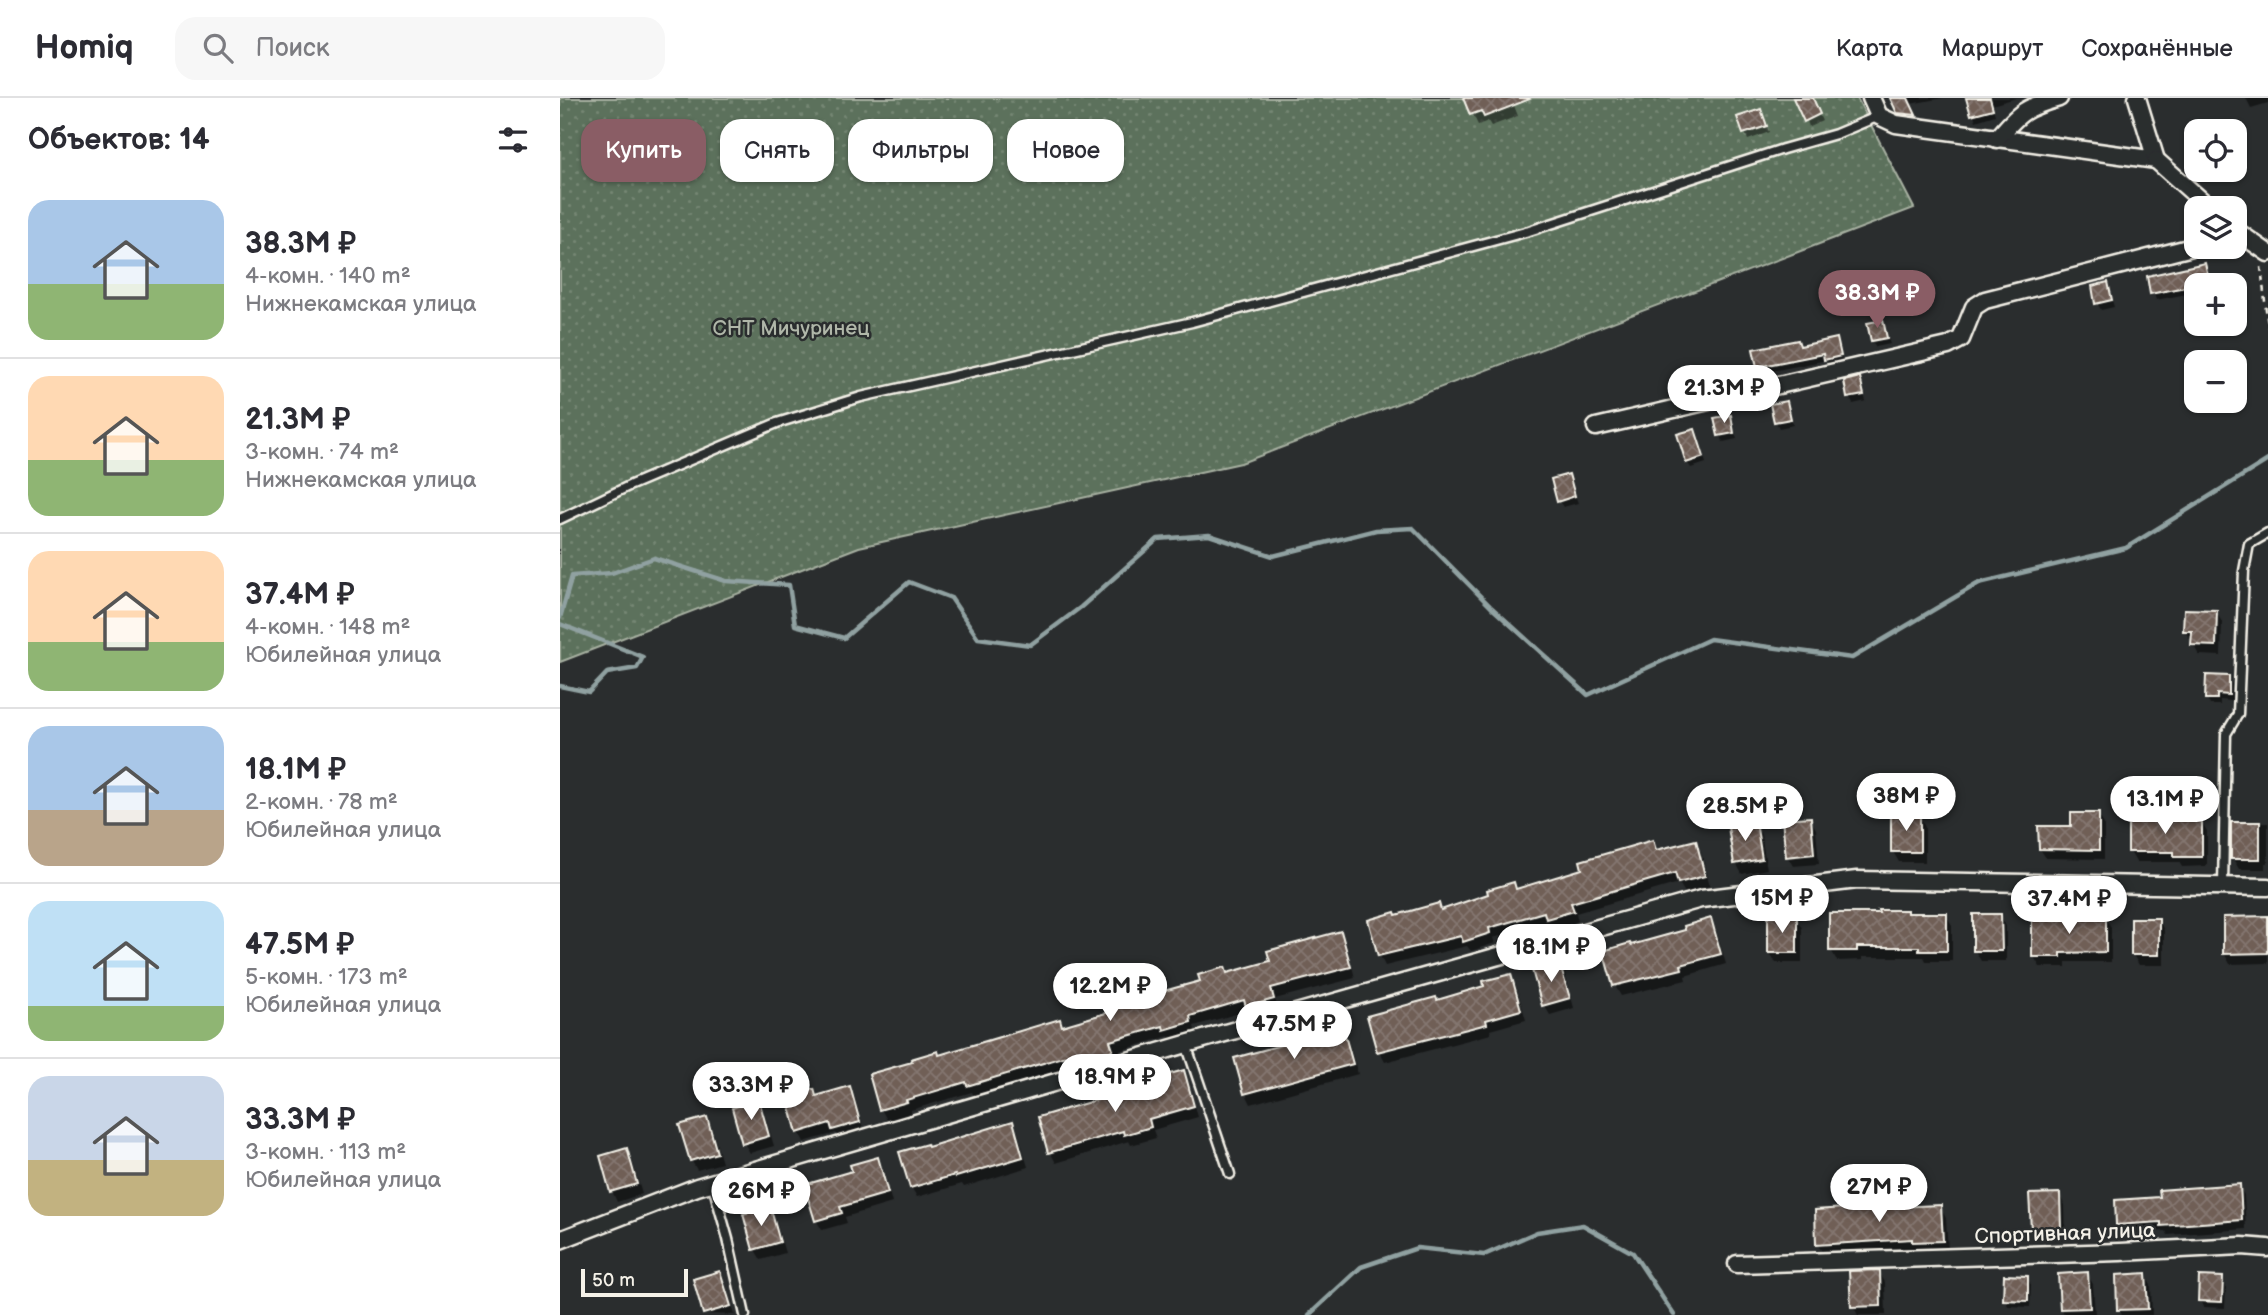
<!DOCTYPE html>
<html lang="ru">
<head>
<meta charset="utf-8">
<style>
	body { margin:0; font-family:"Balsamiq Sans",sans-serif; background:#f7f7f7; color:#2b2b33; height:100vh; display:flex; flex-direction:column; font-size:26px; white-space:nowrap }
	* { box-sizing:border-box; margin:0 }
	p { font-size:23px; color:#7c7c81 }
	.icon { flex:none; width:38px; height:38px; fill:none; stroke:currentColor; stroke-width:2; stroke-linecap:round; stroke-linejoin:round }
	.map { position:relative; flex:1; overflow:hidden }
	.details { display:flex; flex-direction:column; background:#fff; width:560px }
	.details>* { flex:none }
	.banner { position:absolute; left:21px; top:21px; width:665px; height:63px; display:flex; gap:14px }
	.buttons { position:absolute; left:1624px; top:21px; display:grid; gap:14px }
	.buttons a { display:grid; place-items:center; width:63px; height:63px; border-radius:14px; background:#fff; box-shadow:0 2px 5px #0004; font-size:35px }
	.scale { position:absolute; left:21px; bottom:18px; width:107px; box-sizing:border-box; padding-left:7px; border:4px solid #f4f1e8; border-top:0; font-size:19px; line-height:24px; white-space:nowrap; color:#f4f1e8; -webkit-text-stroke:5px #2a2d2e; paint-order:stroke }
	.price { position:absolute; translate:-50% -60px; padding:0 16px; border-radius:24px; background:#fff; color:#222; font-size:23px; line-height:46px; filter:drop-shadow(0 2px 4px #0008) }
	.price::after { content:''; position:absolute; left:50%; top:42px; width:21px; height:16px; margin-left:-10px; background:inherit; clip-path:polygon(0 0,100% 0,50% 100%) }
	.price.on { background:#8a5d65; color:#fff }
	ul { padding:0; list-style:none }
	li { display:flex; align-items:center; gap:21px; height:175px; padding:0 28px }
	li+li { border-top:2px solid #e1e1e2 }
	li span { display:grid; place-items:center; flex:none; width:196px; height:140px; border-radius:21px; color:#555 }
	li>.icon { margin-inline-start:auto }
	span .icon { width:84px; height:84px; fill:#fffc; stroke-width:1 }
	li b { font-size:30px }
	h2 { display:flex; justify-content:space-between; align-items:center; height:84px; padding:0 28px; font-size:30px }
	.chip { padding:0 24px; border-radius:21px; background:#fff; box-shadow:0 2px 5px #0004; font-size:24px; line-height:63px }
	.chip.on { background:#8a5d65; color:#fff }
	header { display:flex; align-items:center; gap:42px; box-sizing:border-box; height:98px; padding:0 35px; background:#fff; border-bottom:2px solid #e1e1e2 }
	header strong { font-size:33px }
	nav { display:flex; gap:38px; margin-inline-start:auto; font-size:24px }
	.search { width:490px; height:63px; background:#f7f7f7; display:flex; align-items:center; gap:18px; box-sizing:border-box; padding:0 24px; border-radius:21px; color:#7c7c81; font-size:26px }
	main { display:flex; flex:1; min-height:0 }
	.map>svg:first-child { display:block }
</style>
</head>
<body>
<header>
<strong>Homiq</strong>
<div class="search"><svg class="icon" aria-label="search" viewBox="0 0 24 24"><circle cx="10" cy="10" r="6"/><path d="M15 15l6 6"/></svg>Поиск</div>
<nav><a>Карта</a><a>Маршрут</a><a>Сохранённые</a></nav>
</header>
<main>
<section class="details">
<h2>Объектов: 14<svg class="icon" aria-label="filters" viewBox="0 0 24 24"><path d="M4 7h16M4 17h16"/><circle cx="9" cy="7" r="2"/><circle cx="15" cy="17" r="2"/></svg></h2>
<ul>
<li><span style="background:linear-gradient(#a9c7e8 60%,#8fb573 0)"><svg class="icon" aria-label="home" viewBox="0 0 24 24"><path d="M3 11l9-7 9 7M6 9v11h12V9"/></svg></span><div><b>38.3M ₽</b><p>4-комн. · 140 m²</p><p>Нижнекамская улица</p></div></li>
<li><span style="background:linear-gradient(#ffd9b3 60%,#8fb573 0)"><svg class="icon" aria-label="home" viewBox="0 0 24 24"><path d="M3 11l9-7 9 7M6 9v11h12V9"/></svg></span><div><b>21.3M ₽</b><p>3-комн. · 74 m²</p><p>Нижнекамская улица</p></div></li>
<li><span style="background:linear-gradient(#ffd9b3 65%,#8fb573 0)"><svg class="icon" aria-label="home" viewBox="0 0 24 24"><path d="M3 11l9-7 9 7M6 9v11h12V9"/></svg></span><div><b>37.4M ₽</b><p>4-комн. · 148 m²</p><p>Юбилейная улица</p></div></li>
<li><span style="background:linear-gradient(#a9c7e8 60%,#b9a48a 0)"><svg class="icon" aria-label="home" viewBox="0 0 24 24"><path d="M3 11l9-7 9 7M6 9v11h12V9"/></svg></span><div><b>18.1M ₽</b><p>2-комн. · 78 m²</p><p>Юбилейная улица</p></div></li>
<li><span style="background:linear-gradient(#bfe0f5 75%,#8fb573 0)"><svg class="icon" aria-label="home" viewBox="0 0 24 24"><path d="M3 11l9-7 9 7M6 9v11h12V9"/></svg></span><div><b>47.5M ₽</b><p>5-комн. · 173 m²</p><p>Юбилейная улица</p></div></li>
<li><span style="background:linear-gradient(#c9d6e8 60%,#c2b280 0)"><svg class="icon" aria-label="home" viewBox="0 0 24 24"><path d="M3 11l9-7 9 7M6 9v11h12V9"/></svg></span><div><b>33.3M ₽</b><p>3-комн. · 113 m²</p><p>Юбилейная улица</p></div></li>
</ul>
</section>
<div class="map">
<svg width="1708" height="1217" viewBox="0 0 1708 1217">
	<defs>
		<pattern id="park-dots" width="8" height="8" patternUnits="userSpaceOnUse" patternTransform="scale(1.75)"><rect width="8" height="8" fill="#5c715c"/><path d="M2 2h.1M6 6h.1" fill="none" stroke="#748673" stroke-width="1.8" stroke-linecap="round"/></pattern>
		<pattern id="building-cross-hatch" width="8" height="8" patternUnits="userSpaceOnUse" patternTransform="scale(1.75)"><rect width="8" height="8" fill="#6f5f57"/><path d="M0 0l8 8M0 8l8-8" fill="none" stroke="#84766f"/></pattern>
	</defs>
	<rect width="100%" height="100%" fill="#2a2d2e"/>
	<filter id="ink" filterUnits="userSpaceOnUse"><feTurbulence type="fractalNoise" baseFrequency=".0143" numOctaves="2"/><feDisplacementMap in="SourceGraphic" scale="14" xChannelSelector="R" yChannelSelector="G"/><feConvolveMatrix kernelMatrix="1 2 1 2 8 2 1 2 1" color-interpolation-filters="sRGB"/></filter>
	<g filter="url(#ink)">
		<!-- park -->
		<polygon fill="url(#park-dots)" stroke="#a8b1a2" stroke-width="2" points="0,0 1297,0 1354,110 681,365 299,449 0,564"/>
		<!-- shadow -->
		<g fill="#0007">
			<polygon points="905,0 951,0 958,18 931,28 928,23 918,27"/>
			<polygon points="1240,0 1251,0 1262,23 1249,29"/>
			<polygon points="1333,0 1383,0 1350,6 1357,23 1345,22"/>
			<polygon points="1408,0 1456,0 1432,7 1435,17 1416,23"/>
			<polygon points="1686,0 1708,0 1708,5 1691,10"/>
			<polygon points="1203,19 1209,34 1188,42 1179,20"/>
			<polygon points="1644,167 1651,187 1636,187 1636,198 1634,199 1632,195 1596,202 1589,180"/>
			<polygon points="1547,186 1554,209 1541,212 1537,205"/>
			<polygon points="1322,224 1330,246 1316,249 1312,243"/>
			<polygon points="1276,242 1283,265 1270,267 1267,262 1202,275 1198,268 1241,250"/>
			<polygon points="1299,281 1306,303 1293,306 1289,299"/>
			<polygon points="1226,305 1233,327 1219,330 1216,324"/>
			<polygon points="1170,319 1177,341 1163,344 1156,322"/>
			<polygon points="1135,333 1146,365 1131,370 1127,364"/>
			<polygon points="1008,378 1018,405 1003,409 999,403"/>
			<polygon points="1656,514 1662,524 1661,558 1639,557 1625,533"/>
			<polygon points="1668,580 1672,586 1672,603 1660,602 1660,607 1650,607 1647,600"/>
			<polygon points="1538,717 1544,726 1544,761 1486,760 1480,751 1513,730"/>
			<polygon points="1359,718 1365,729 1365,764 1339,764 1333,754"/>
			<polygon points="1596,719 1598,723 1641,723 1647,733 1647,768 1622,769 1619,764 1576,764 1570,754"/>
			<polygon points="1250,721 1256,731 1259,766 1233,768 1227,758"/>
			<polygon points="1708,725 1708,765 1705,765 1705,771 1679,771 1673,761 1673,726"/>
			<polygon points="1195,726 1201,737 1207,771 1182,776 1176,765"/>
			<polygon points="1092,744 1097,753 1135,744 1141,754 1150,789 1125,795 1119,785 1016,815 1018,823 994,831 990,824 933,840 935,845 911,853 907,848 825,868 820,858 836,819 882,813 930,797 953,786 957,793 1025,772"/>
			<polygon points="1348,817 1386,817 1392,827 1392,863 1366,863 1364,859 1302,859 1302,862 1277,863 1271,852"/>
			<polygon points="1440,817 1446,828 1446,863 1421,863 1415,853"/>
			<polygon points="1236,819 1242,830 1242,865 1216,865 1210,855"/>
			<polygon points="1545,819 1551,829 1551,864 1506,864 1506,869 1480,869 1474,859 1519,823"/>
			<polygon points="1708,820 1708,865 1670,866 1664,855"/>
			<polygon points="1598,821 1604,832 1604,867 1579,867 1573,857"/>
			<polygon points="1150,822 1156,832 1166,866 1125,878 1126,882 1061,898 1055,888 1045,854 1071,849 1127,833"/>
			<polygon points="780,835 786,845 795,880 715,901 718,911 694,918 690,912 634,928 636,935 611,942 609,938 555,954 557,962 533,969 529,963 414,998 412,994 351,1012 351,1015 327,1022 321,1011 311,978 502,930 558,913 582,901 712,864"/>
			<polygon points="999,866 1005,876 1014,910 990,917 984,907"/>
			<polygon points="950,878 956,888 966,922 930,932 931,936 825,964 819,953 876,904 927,889"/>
			<polygon points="782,932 788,942 798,976 691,1006 686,996 676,962"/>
			<polygon points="623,974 629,985 638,1019 593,1032 596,1040 571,1047 569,1043 496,1065 490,1054 549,1005 601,990"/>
			<polygon points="289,990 295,1000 304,1034 280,1041 276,1035 244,1044 239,1034 257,999"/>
			<polygon points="198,1004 204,1014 214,1048 190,1055 184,1045"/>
			<polygon points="146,1021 152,1031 162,1065 137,1072 131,1062"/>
			<polygon points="452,1025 458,1035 468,1069 404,1089 402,1086 357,1099 351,1089 367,1050"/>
			<polygon points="66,1052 72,1063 82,1096 57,1104 52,1093"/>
			<polygon points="317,1061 323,1072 332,1105 285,1119 287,1125 262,1132 256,1122 294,1075"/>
			<polygon points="1679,1088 1684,1097 1686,1131 1608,1137 1606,1133 1563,1136 1558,1126 1601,1101"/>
			<polygon points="1499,1097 1505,1107 1506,1141 1479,1142 1473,1131"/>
			<polygon points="1380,1109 1386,1120 1388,1153 1360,1154 1358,1151 1264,1157 1258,1147"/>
			<polygon points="209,1110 215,1121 225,1155 201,1162 195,1152 185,1117"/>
			<polygon points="1319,1174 1325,1184 1326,1217 1298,1217 1293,1208"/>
			<polygon points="159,1175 165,1185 175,1217 145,1216 135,1182"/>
			<polygon points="1527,1176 1533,1186 1535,1217 1505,1217 1501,1211"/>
			<polygon points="1585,1177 1591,1187 1592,1217 1562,1217 1559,1212"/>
			<polygon points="1467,1180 1471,1187 1470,1209 1448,1208 1445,1201"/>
			<polygon points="1662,1181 1666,1188 1665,1210 1643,1209 1640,1202"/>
		</g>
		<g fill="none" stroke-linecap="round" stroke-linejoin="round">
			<!-- stream -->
			<g stroke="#90a1a1" stroke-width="4.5">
				<polyline points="0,520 12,478 52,475 94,460 166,483 229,487 235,527 284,540 349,484 391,500 418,540 470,547 521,509 598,441 649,437 713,458 816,432 853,430 932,510 1028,597 1150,541 1292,560 1419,485 1566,450 1708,362"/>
				<polyline points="0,526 83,559 77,570 47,575 29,594 0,588"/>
				<polyline points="749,1217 801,1169 857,1150 924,1157 977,1134 1023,1127 1073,1155 1114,1217"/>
			</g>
		</g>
		<!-- building -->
		<g fill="url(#building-cross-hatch)" stroke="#f4f1e8" stroke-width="2">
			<polygon points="903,0 969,0 970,1 924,19 921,13 910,17"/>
			<polygon points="1233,0 1253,0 1260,16 1244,24"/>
			<polygon points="1330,0 1348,0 1356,17 1337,15"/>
			<polygon points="1406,0 1430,0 1433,11 1411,17"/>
			<polygon points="1201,11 1207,28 1183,36 1177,19"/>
			<polygon points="1645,165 1650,187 1635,187 1590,196 1587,178"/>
			<polygon points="1548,184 1552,202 1535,206 1532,188"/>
			<polygon points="1323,222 1327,240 1311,243 1307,225"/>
			<polygon points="1277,240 1281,258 1264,262 1263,256 1197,269 1193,251 1238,242 1240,248"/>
			<polygon points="1300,279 1304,297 1287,300 1284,283"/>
			<polygon points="1227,303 1231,321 1214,324 1210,306"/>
			<polygon points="1171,317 1174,335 1158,338 1154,320"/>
			<polygon points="1135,331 1144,359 1126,365 1117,336"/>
			<polygon points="1009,376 1015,398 997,404 991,381"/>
			<polygon points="1624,511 1657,512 1656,548 1631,547 1632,533 1623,533"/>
			<polygon points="1646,577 1669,578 1669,597 1657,596 1657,601 1645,601"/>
			<polygon points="1511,715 1539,715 1539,752 1479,751 1478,728 1511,728"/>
			<polygon points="1360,716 1360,754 1331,754 1331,717"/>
			<polygon points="1568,717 1597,717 1597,722 1642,721 1642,759 1614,759 1614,754 1568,754"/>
			<polygon points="1251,719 1254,756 1226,759 1222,721"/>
			<polygon points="1196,724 1202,761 1174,766 1168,729"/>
			<rect x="1671" y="724" width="29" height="37"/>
			<polygon points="1093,742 1096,752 1136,742 1145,778 1118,785 1115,775 1011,805 1014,813 986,821 984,814 929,830 930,835 903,844 901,838 818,858 808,822 835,814 836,817 879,805 881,812 928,796 927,792 954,784 956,791 1022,771 1020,763"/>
			<polygon points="1318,812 1347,812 1347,815 1387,815 1387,853 1359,853 1359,849 1297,849 1297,853 1269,853 1269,815 1319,815"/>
			<polygon points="1413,816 1441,816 1442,853 1413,853"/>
			<polygon points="1518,817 1546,817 1546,854 1501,855 1501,859 1472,859 1472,822 1518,821"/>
			<rect x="1208" y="818" width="29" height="37"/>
			<polygon points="1708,818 1708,855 1663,856 1663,819"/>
			<polygon points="1151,820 1161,856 1121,867 1122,871 1053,888 1043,853 1070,845 1071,847 1125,832 1124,828"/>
			<rect x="1571" y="820" width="28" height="37"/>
			<polygon points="781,833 791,869 711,890 714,901 686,909 684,902 630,918 631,924 604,932 603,928 550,943 553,952 525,960 523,953 407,988 406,984 346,1002 347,1004 319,1012 309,976 352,964 351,961 378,953 379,957 500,921 502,928 556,912 554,904 581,896 582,899 640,883 638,877 665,869 667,875 710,863 707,853"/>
			<polygon points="999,864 1010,900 982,908 972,872"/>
			<polygon points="951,876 961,912 926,922 927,926 817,954 807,918 876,899 877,902 924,888 923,883"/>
			<polygon points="783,930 793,966 684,996 674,960"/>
			<polygon points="624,972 634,1008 589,1021 591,1029 564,1037 563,1033 488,1055 478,1019 547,999 548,1003 599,989 596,980"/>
			<polygon points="290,988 300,1024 272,1032 270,1025 237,1035 227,999 254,991 256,998"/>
			<polygon points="199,1002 209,1038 182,1046 172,1010"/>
			<polygon points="147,1019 157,1055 130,1063 119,1027"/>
			<polygon points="453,1023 463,1059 396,1079 395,1077 350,1090 339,1054 367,1046 368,1049"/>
			<polygon points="67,1050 77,1086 50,1094 40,1058"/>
			<polygon points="318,1059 328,1095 280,1109 282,1115 255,1123 244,1087 292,1073 290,1067"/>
			<polygon points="1680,1086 1682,1122 1601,1128 1601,1124 1556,1127 1555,1102 1600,1099 1599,1092"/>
			<polygon points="1500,1095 1501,1131 1471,1132 1469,1096"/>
			<polygon points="1331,1107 1331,1109 1381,1107 1383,1143 1352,1144 1352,1141 1256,1147 1255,1112"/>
			<polygon points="210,1108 220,1144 193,1152 183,1116"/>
			<polygon points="1320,1172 1321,1208 1291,1209 1289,1173"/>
			<polygon points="160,1173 171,1208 143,1216 133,1181"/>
			<polygon points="1528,1174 1530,1210 1500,1211 1498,1176"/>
			<polygon points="1586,1175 1588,1211 1557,1212 1556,1177"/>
			<polygon points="1444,1177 1468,1178 1468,1203 1443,1202"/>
			<polygon points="1639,1178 1663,1179 1662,1204 1638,1203"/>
		</g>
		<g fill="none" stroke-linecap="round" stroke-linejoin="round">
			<!-- lane casing -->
			<g stroke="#f4f1e8" stroke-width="13">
				<g id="lane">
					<polyline points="0,421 71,387 217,325 301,299 632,224 969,133 1223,51 1276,36 1319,18"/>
					<polyline points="1663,788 1666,636 1678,616 1684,473 1689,446 1708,435"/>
					<polyline points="626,946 670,1076"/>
					<polyline points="152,1084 168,1141 185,1217"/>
				</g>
			</g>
			<!-- street casing -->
			<g stroke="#f4f1e8" stroke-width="21">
				<g id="street">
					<polyline points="1311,0 1319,18 1336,26 1596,62"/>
					<polyline points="1577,0 1596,62"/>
					<path d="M1437,41c22,-27 29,-32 62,-41"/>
					<polyline points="1596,62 1650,110"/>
					<polyline points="1675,132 1708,155"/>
					<polyline points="1036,329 1388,248 1401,241 1414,209 1425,202 1636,148"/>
					<polyline points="0,1142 137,1089 626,946 1141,801 1297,782 1708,789"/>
					<polyline points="1177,1166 1560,1154 1682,1148 1708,1150"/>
				</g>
			</g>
			<!-- path -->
			<polyline stroke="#f4f1e8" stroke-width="2.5" stroke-dasharray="5 5" stroke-linecap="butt" points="1701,169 1708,229"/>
			<!-- lane -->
			<use href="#lane" stroke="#2a2d2e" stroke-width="8"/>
			<!-- street -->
			<use href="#street" stroke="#2a2d2e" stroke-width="16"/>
		</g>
	</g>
	<g text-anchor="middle" stroke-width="5" stroke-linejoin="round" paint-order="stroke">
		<!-- park labels -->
		<g font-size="21" fill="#b0b7a9" stroke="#2a2d2e">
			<text x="231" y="237">СНТ Мичуринец</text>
		</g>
		<!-- street labels -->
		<g font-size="21" fill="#f4f1e8" stroke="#2a2d2e">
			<text transform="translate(1505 1135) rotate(-2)" y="7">Спортивная улица</text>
		</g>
	</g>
</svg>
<div class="buttons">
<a><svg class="icon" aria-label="locate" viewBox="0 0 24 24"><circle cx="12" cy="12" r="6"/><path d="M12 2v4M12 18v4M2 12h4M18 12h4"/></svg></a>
<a><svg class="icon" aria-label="layers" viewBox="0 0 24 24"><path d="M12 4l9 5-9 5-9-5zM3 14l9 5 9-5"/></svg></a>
<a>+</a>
<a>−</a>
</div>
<div class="scale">50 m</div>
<b class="price on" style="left:1317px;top:232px">38.3M ₽</b>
<b class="price" style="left:1164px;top:327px">21.3M ₽</b>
<b class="price" style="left:1346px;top:735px">38M ₽</b>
<b class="price" style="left:1605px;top:738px">13.1M ₽</b>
<b class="price" style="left:1185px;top:745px">28.5M ₽</b>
<b class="price" style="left:1222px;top:837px">15M ₽</b>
<b class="price" style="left:1509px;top:838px">37.4M ₽</b>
<b class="price" style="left:991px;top:886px">18.1M ₽</b>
<b class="price" style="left:550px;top:925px">12.2M ₽</b>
<b class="price" style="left:734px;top:963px">47.5M ₽</b>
<b class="price" style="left:555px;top:1016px">18.9M ₽</b>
<b class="price" style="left:191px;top:1024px">33.3M ₽</b>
<b class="price" style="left:1319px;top:1126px">27M ₽</b>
<b class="price" style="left:201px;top:1130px">26M ₽</b>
<div class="banner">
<a class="chip on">Купить</a>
<a class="chip">Снять</a>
<a class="chip">Фильтры</a>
<a class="chip">Новое</a>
</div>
</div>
</main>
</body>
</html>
